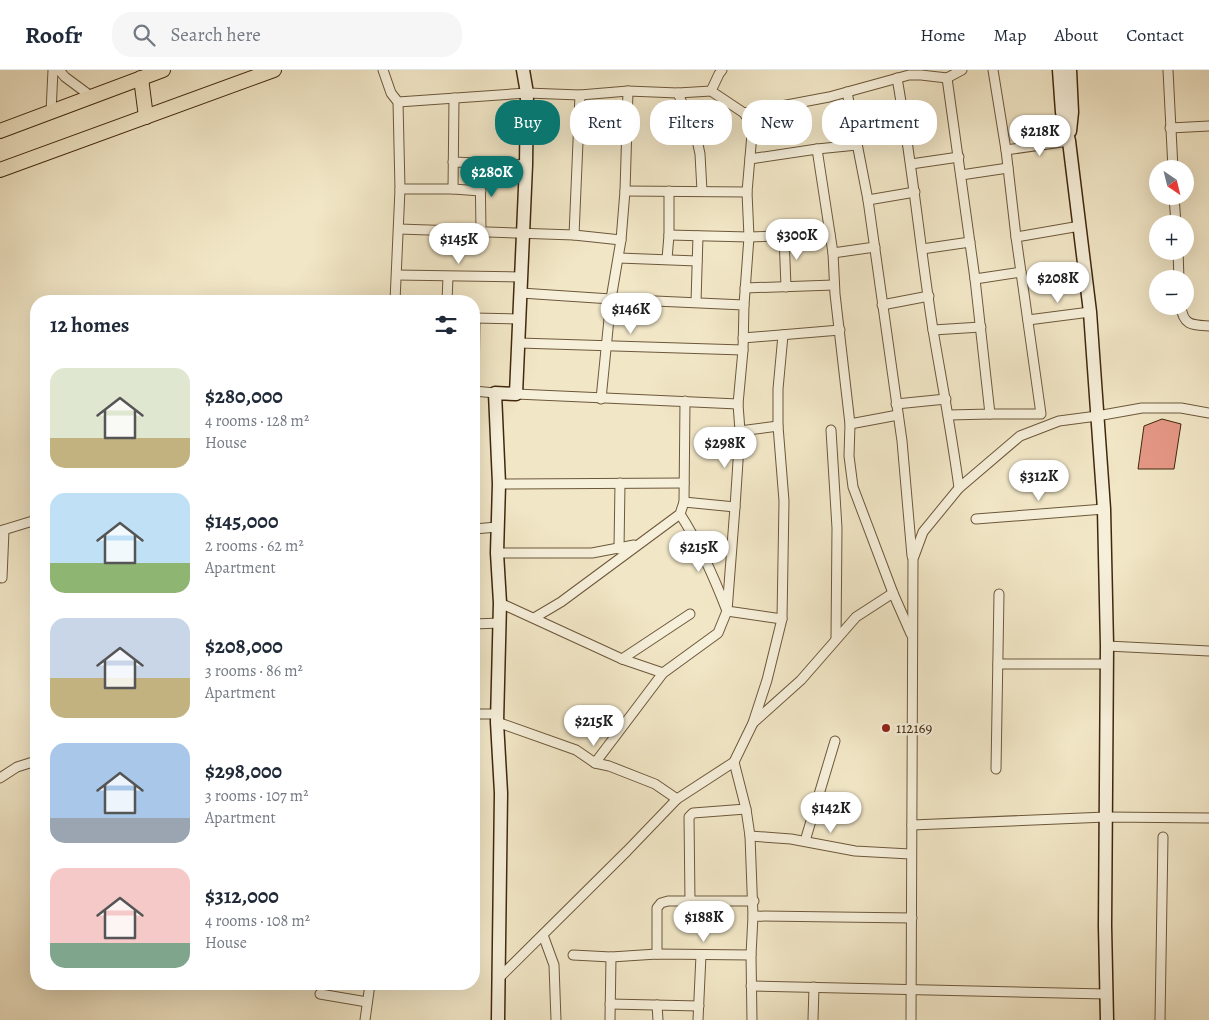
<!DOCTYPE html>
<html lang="en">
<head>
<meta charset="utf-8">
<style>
	body { margin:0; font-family:Alegreya,serif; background:#f6f6f7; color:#1f2937; height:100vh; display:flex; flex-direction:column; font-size:19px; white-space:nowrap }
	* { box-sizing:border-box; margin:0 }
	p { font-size:16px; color:#747a83 }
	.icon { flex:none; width:28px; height:28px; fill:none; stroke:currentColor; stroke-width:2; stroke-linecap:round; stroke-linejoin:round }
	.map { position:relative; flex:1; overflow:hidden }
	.details { position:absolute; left:30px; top:225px; width:450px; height:695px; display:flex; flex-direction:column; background:#fff; border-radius:20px; box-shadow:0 5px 20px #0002 }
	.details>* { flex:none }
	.top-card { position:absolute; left:495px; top:30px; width:475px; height:45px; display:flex; gap:10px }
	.needle { width:32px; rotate:145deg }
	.buttons { position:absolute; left:1149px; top:90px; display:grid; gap:10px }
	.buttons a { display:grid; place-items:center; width:45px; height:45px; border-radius:50%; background:#fff; box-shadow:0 5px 20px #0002; font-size:25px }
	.price { position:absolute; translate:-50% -42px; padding:0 11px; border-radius:18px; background:#fff; color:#222; font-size:16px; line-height:32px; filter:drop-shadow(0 1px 2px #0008) }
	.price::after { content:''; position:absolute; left:50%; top:30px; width:15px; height:11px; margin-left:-8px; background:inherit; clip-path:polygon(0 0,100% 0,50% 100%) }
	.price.current { background:#0f766e; color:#fff }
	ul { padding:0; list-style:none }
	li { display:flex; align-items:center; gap:15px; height:125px; padding:0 20px }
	li span { display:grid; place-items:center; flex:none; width:140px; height:100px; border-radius:15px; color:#555 }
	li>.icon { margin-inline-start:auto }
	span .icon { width:60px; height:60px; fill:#fffc; stroke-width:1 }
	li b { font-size:21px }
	h2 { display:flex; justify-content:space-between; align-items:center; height:60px; padding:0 20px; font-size:21px }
	.chip { padding:0 18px; border-radius:20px; background:#fff; box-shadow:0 5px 20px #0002; font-size:18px; line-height:45px }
	.chip.current { background:#0f766e; color:#fff }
	header { display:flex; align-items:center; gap:30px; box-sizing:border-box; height:70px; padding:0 25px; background:#fff; border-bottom:1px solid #e0e1e3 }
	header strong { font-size:24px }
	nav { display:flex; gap:28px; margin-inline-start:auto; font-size:18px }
	.search { width:350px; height:45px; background:#f6f6f7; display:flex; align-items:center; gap:12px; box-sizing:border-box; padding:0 18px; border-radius:20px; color:#747a83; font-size:19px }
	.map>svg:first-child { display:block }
</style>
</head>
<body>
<header>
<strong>Roofr</strong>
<div class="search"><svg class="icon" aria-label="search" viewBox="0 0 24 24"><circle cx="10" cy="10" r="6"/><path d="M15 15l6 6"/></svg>Search here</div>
<nav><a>Home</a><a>Map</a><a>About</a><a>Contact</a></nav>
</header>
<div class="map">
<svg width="1209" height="950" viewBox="0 0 1209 950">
	<rect width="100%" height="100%" fill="#f1e6c6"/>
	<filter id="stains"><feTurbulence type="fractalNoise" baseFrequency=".004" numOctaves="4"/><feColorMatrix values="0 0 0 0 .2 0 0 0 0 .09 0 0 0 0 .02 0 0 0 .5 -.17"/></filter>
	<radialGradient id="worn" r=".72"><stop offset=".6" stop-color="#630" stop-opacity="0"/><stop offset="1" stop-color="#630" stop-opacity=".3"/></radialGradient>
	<!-- building -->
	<polygon fill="#e59886" stroke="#41280c" points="1162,349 1181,354 1174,399 1138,399 1144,356"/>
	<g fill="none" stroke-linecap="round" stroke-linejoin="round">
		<!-- street casing -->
		<g stroke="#6d583a" stroke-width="11">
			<g id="street">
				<polyline points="59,0 65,7 92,27"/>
				<polyline points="383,0 391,23 398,32 400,119 395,231"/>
				<polyline points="1168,0 1173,99"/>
				<path d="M897,8c15,84 23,169 36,252 9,53 19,105 26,158"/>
				<polyline points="947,8 975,209 990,344 949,345"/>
				<polyline points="847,22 868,130 902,371 912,486"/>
				<polyline points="678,23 697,70 700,84 702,121"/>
				<polyline points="398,32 527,23 580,25 628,21 678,23 711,21 719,4 722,0"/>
				<polyline points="51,42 53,0"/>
				<polyline points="744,43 829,27 909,5 921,5 947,8 962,0"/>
				<polyline points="1170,58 1209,56"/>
				<polyline points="817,79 857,75"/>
				<polyline points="1006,80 1069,71"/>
				<polyline points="750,89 817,79 833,183 835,224 850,354 849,386 853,417 893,523 911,564"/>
				<polyline points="453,92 526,95"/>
				<polyline points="480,94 481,161"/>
				<polyline points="911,94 959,87"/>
				<polyline points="961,105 1008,98"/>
				<polyline points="400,119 453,119 481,121"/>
				<polyline points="453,119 454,28"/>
				<polyline points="625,121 747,122"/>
				<polyline points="1174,126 1176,154"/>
				<polyline points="868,130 915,122"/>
				<polyline points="399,159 574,165 621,170"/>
				<polyline points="574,165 580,25"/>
				<polyline points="669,165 749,167 830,164"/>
				<polyline points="784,166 786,217"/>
				<polyline points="1016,167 1080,156"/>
				<polyline points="922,179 970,172"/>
				<polyline points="1178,181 1179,209"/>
				<polyline points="833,183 875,177"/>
				<polyline points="619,188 697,191"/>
				<polyline points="667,189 669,165 669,121"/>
				<polyline points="397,205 521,207"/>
				<polyline points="975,209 1021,202"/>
				<polyline points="745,218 834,215"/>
				<polyline points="521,223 611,229 744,235"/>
				<polyline points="447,231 448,207"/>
				<polyline points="696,232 698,166"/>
				<polyline points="882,235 929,226"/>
				<path d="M1181,236c2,20 12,19 28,20"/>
				<polyline points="474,248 520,249"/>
				<polyline points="1028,250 1090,242"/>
				<polyline points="933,260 981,257"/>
				<polyline points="743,268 840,260"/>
				<polyline points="519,273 743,280"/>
				<polyline points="474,321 475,248"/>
				<polyline points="474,321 495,323"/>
				<polyline points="516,324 738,334 743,280 744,235 749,167 747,122 752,64 750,52 744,43 711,21"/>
				<polyline points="601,329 611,229 621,170 625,121 628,21"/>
				<polyline points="896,334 946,329"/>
				<polyline points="990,344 1041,344 1016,167 1006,80 993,0"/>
				<polyline points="850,354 898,345"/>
				<polyline points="831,360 837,458 836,569"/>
				<polyline points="740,361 778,356"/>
				<polyline points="499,414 684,413"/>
				<polyline points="684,432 735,437 740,361 738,334"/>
				<polyline points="735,437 727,541 782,549"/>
				<polyline points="976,449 1104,439"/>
				<polyline points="474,459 497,457"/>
				<polyline points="0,461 36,450"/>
				<polyline points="619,479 620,413"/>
				<polyline points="497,483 592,483 634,475"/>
				<polyline points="2,508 4,460"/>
				<polyline points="500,533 622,589 663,603"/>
				<polyline points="534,548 561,532 680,444 684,432 685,331"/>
				<polyline points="474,554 500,553"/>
				<polyline points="1107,576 1209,581"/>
				<polyline points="622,589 690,544"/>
				<polyline points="998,594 1107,594"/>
				<polyline points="474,644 498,644"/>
				<polyline points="497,652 576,680 595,693 609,696 655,714 677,729"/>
				<polyline points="753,653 801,610 856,547 893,523"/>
				<path d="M595,693l68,-90 55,-40 9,-22c-13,-34 -27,-66 -47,-97"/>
				<polyline points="996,699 999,524"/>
				<polyline points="0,708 17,697 36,691"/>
				<polyline points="912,755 1106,747 1209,748"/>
				<polyline points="750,766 791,769 855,781 910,784"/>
				<polyline points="805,771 835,671"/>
				<polyline points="690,831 689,747 693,743 746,739"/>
				<polyline points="753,846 750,766 746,739 734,692 753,653 767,610 782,549 784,431 778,356 778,319 783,265"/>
				<polyline points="543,865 554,895 556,950"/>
				<polyline points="657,884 657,838 661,833 668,831 754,831"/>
				<polyline points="573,885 611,887 657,884 751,885"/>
				<polyline points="499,908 627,781 677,729 734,692"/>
				<polyline points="751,916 1106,924"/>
				<polyline points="320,924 367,932"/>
				<polyline points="610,934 699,936"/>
				<polyline points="657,935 658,950"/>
				<polyline points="365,950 370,914"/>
				<polyline points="610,950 611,887"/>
				<polyline points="698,950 701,885"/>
				<polyline points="752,950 751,885 753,846 912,848"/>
				<polyline points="813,950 814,917"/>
				<polyline points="911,950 913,489 923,462 959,418 1020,366 1059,351 1097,346 1142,338 1181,338 1209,343"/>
				<polyline points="1160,950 1163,767"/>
			</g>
		</g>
		<!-- secondary casing -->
		<g stroke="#41280c" stroke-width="15">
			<g id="secondary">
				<polyline points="1059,0 1062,42 1069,71 1090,242 1104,439 1107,576 1105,856 1107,950"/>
				<polyline points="1070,61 1072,42 1070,0"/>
				<polyline points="498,950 501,723 497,652 500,533 497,483 499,414 495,323 516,324 526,95 527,23 523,0"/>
			</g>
		</g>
		<!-- primary casing -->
		<g stroke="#41280c" stroke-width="16">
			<g id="primary">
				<polyline points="141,8 146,47"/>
				<polyline points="0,61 163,0"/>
				<polyline points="0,100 274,0"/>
			</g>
		</g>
		<!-- street -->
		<use href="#street" stroke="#f6efda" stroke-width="9"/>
		<!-- secondary -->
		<use href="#secondary" stroke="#f6efda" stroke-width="12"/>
		<!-- primary -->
		<use href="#primary" stroke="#f1e6c6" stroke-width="14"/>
	</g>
	<!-- markers -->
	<circle fill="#8f2418" stroke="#f6efda" stroke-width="2" cx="886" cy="658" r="5"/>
	<g text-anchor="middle" stroke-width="4.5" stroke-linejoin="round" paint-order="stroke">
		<!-- poi labels -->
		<g font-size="15" fill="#41280c" stroke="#f6efda" text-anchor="start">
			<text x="896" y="663">112169</text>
		</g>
	</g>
	<rect width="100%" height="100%" filter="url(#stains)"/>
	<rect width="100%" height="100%" fill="url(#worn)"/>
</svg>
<div class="buttons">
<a><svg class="needle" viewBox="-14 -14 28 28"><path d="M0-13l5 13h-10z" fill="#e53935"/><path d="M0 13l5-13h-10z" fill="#747a83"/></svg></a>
<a>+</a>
<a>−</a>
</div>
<b class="price" style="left:1040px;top:87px">$218K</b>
<b class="price current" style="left:492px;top:128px">$280K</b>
<b class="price" style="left:797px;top:191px">$300K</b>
<b class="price" style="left:459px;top:195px">$145K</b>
<b class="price" style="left:1058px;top:234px">$208K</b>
<b class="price" style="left:631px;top:265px">$146K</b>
<b class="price" style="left:725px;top:399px">$298K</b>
<b class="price" style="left:1039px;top:432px">$312K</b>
<b class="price" style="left:699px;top:503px">$215K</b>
<b class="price" style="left:594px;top:677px">$215K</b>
<b class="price" style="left:831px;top:764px">$142K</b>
<b class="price" style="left:704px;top:873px">$188K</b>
<div class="top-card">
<a class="chip current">Buy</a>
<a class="chip">Rent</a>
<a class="chip">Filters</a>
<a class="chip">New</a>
<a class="chip">Apartment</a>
</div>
<section class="details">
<h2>12 homes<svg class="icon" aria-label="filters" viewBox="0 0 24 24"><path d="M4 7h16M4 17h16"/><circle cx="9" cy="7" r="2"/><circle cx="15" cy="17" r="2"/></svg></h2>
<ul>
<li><span style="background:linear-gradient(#dfe7d0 70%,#c2b280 0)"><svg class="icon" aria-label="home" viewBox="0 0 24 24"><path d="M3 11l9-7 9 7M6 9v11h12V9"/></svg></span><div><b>$280,000</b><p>4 rooms · 128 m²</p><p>House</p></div></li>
<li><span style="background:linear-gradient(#bfe0f5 70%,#8fb573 0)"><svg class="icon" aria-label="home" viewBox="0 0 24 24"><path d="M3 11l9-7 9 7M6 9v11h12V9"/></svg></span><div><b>$145,000</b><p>2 rooms · 62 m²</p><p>Apartment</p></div></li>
<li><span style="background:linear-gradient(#c9d6e8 60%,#c2b280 0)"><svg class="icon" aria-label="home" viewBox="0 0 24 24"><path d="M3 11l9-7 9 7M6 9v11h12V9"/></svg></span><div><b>$208,000</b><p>3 rooms · 86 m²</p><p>Apartment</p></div></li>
<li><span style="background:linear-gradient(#a9c7e8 75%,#9aa5b1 0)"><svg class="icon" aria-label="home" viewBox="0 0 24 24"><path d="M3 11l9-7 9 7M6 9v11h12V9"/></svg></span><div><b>$298,000</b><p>3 rooms · 107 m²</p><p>Apartment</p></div></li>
<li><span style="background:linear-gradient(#f6c9c9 75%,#7fa58c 0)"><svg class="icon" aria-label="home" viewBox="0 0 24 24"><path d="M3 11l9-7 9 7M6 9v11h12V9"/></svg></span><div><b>$312,000</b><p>4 rooms · 108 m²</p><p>House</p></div></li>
</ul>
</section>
</div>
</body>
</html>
